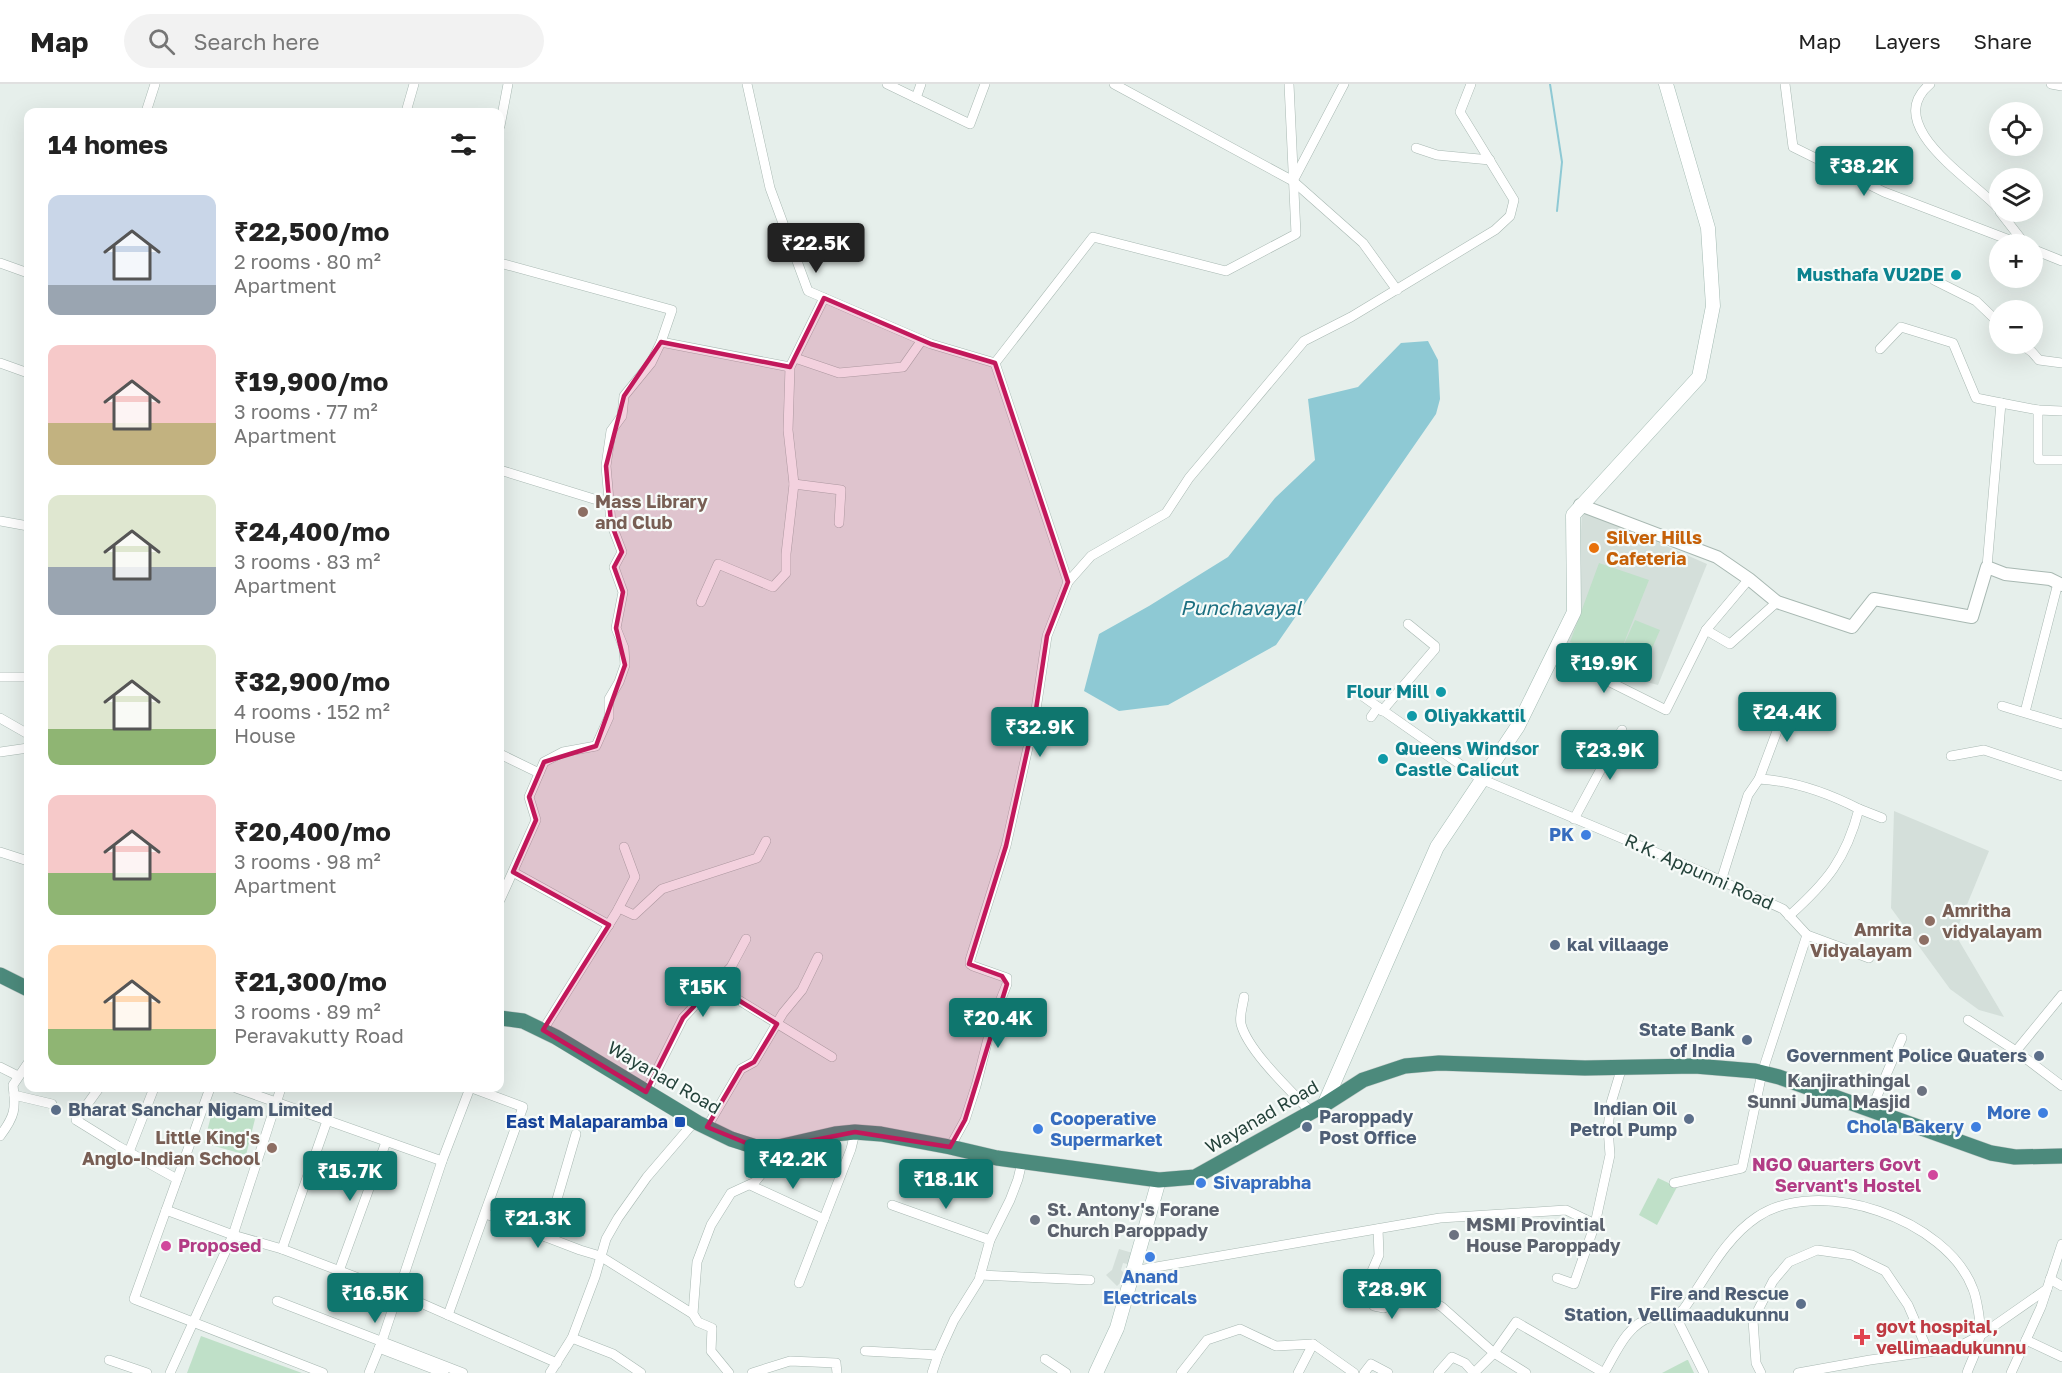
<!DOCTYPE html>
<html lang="en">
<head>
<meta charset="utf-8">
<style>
	body { margin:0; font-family:"Golos Text",sans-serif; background:#f2f2f2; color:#222; height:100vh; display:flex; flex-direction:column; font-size:22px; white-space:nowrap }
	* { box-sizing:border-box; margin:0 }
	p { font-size:20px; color:#767676 }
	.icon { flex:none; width:33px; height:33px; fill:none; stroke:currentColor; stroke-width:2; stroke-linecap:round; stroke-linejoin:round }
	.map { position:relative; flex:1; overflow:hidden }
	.panel { position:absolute; left:24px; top:24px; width:480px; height:984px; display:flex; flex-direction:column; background:#fff; border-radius:12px; box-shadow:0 6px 24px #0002 }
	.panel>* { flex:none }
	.buttons { position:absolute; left:1989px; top:18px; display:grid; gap:12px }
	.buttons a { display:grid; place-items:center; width:54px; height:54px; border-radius:50%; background:#fff; box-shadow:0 6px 24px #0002; font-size:30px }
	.price { position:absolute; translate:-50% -51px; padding:0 14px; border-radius:6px; background:#0f766e; color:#fff; font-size:20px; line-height:39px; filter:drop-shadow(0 2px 3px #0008) }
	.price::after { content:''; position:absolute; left:50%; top:36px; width:18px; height:14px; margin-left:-9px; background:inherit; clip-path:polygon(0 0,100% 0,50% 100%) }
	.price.current { background:#222; color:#fff }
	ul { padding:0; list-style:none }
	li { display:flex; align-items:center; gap:18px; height:150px; padding:0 24px }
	li span { display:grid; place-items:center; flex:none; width:168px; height:120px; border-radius:12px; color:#555 }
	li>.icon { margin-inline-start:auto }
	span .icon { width:72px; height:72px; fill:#fffc; stroke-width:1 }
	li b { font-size:26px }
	h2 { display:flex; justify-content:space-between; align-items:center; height:72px; padding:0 24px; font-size:26px }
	header { display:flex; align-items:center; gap:36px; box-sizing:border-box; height:84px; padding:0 30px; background:#fff; border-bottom:2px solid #e0e0e0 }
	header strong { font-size:28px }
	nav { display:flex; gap:33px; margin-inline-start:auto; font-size:21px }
	.search { width:420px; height:54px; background:#f2f2f2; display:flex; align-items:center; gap:15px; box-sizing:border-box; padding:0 21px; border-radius:33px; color:#767676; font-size:22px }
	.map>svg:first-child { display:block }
</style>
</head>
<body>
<header>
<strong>Map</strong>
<div class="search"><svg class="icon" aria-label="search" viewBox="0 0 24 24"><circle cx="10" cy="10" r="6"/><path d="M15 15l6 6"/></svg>Search here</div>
<nav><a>Map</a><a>Layers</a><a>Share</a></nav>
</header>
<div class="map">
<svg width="2062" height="1289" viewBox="0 0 2062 1289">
	<rect width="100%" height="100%" fill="#e6efeb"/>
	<!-- built -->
	<g fill="#d4dfda">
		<polygon points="1582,425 1707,480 1658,601 1627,593 1565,566 1578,519"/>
		<polygon points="1894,727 1989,767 1955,850 2004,933 1979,926 1950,905 1891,824"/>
		<polygon points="1119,1165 1136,1170 1132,1181 1123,1179 1121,1186 1127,1192 1117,1202 1106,1191 1112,1186"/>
	</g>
	<!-- green -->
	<g fill="#bfe0c8">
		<polygon points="1599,479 1649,496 1620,569 1635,536 1660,546 1642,588 1618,578 1618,576 1570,558"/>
		<polygon points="215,1017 257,1027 246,1071 204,1059"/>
		<polygon points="1658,1094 1677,1103 1657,1141 1639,1131"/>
		<polygon points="201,1252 302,1289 187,1289"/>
		<polygon points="1688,1276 1694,1289 1662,1289 1687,1276"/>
	</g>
	<!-- water -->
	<polygon fill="#8ec9d4" points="1428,257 1438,276 1440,315 1436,330 1276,561 1168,621 1119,627 1084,607 1099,550 1149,522 1228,473 1275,414 1315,376 1308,315 1358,303 1401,259"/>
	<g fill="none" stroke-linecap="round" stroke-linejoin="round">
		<!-- stream -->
		<polyline stroke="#8ec9d4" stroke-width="2" points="1550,0 1562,78 1557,127"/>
		<!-- minor casing -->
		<g stroke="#a8b8b2" stroke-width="10">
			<g id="minor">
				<polyline points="747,0 770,104 808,207 931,260 995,279"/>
				<polyline points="887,0 916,14 921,0"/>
				<polyline points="1114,0 1293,97 1344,0"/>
				<polyline points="1785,0 1793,63 1884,108 2020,160"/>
				<path d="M1930,0c-50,42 45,97 70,126"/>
				<polyline points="2051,0 2062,2"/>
				<polyline points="916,14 970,40 985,0"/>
				<polyline points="146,28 155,0"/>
				<polyline points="406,28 414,0"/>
				<polyline points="500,42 508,0"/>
				<polyline points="1416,64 1437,71 1490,76"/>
				<polyline points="1293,97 1363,159 1397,206"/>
				<polyline points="2000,128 2025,160"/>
				<polyline points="2032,165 2062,177"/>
				<polyline points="0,179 28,189"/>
				<polyline points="500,179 672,226 661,258 651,279 624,312 622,332 611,347 606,382 611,439 622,468 614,483 623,508 616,544 624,564 625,581 619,598 609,615 609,633 596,662 563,668 544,678 529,713 536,736 500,816"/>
				<polyline points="1934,196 1976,217 2000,240"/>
				<polyline points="661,258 790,283"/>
				<polyline points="2021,260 2032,268 2039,276 2062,279"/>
				<polyline points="1880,265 1901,243 1953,259 1976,314 2001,319 1987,483"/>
				<polyline points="795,274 839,289 903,283 922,256"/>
				<polyline points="0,279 28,289"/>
				<polyline points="2001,319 2038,326"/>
				<polyline points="2062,327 2038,326 2038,376 2062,376"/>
				<polyline points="500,386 610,420"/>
				<polyline points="794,400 788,346 790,283 824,214"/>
				<polyline points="0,437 28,442"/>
				<polyline points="1068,498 995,279 1093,153 1226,187 1296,150 1289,0"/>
				<polyline points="701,518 718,480 773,503 786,489 786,470 794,400 841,406 839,439"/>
				<polyline points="1706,546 1730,560 1777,518"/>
				<polyline points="1552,572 1586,586 1666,626 1706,546 1749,495"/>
				<polyline points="0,593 28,593"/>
				<polyline points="1364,613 1378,623"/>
				<polyline points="2002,622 2062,640"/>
				<polyline points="1382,627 1435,565 1435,562 1408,540"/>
				<polyline points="2025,628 2058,499"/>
				<polyline points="1371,633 1378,623 1481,695 1702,788 1783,825 1807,851 1762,989 1742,1084 1674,1099"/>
				<polyline points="0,634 28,650"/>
				<polyline points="0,668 28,664"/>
				<polyline points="500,670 539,689"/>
				<polyline points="1951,672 1984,666 2062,692"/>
				<polyline points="1759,695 1789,615"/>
				<polyline points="1859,725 1882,734"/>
				<polyline points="1574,735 1622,646"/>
				<polyline points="0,768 28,777"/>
				<polyline points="513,788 609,841"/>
				<path d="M1721,797l27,-86 11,-16c35,2 69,14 100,30 -13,50 -32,73 -70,107"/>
				<polyline points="619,824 634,831 662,805 757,774 766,757"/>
				<polyline points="1807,851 1869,874"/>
				<polyline points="714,901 832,973"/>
				<path d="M1244,913c-1,8 -5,19 -3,27 7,27 50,67 70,88"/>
				<polyline points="1968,936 2016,967 2062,911"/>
				<polyline points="543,946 616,829 635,793 624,763"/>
				<polyline points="2016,967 2062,1002"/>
				<polyline points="0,983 18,992"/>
				<polyline points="99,1004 76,1036 118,1062 177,1095"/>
				<polyline points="210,1004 134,1215 323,1289"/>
				<polyline points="236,1004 442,1077"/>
				<polyline points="646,1008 683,934 731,883 746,855"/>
				<polyline points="14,1011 52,1020"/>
				<polyline points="1871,1026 1902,954"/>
				<polyline points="707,1043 741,985 754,978 783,929 802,906 818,873"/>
				<path d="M0,1052c15,-20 16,-27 13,-51l15,-22"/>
				<polyline points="950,1063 965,1036 976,1002 993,935 1007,900 1007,894 973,882 970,880 970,876 1006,762 1035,632 1047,552 1068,498 1091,472 1166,429 1189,394 1304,257 1351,233 1495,146 1510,132 1514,116 1460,28 1471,0"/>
				<polyline points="129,1068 154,1004"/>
				<polyline points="750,1101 824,1135"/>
				<polyline points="892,1121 990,1156"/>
				<polyline points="166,1126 233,1151 282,1165 398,1209 557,1279"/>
				<polyline points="486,1130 580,1166 600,1172 693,1230"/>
				<path d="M1378,1145l1,26 -13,30 -1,11 9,10 10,2c9,-6 12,-16 21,-23l37,22 52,46 -20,20 -9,-10 -13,-6 -14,16"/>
				<polyline points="546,1153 576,1050"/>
				<polyline points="282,1165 327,1037"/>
				<polyline points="339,1187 386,1058"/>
				<polyline points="1133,1187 1440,1134 1566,1126 1595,1140"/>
				<polyline points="980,1191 1090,1196"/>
				<polyline points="1557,1194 1574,1200 1595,1140 1610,1071 1608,1044 1611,1019 1622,983"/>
				<polyline points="2050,1195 2062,1202"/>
				<polyline points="799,1199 851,1065 855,1048"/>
				<polyline points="277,1217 463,1289"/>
				<polyline points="448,1231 523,1023 472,1004"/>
				<path d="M1675,1231l8,-5c23,-32 41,-71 74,-93 62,-42 190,2 216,72 4,10 8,35 7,45 0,12 -9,27 -13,39"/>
				<polyline points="572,1254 613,1270 641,1289"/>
				<polyline points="2026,1256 2062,1273"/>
				<polyline points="379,1264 444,1289"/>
				<polyline points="865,1267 938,1271 954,1236 979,1196 990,1156 1010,1116 1018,1095 1022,1078"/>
				<polyline points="1045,1275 1066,1289"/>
				<polyline points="109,1276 147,1289"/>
				<polyline points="170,1289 233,1151 281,1004"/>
				<polyline points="369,1289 382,1257 442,1077 470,1004"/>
				<polyline points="550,1289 572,1254 595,1193 606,1155 618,1134 647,1093 695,1037"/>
				<polyline points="729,1289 711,1267 712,1244 698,1238 693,1230 697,1178 711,1141 731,1109 755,1098 783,1063"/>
				<polyline points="752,1289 790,1277 836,1279 837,1289"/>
				<polyline points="932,1289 938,1271"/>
				<polyline points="1181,1289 1207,1256 1240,1245 1276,1262 1313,1260"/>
				<polyline points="1298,1289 1313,1260 1354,1289"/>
				<polyline points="1364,1289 1371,1280 1388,1289"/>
				<polyline points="1526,1289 1494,1269 1516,1238 1604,1289"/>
				<path d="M1604,1289c12,-20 23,-49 48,-56 7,-2 16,-2 23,-2l29,58"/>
				<polyline points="1761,1289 1756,1279 1753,1236 1773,1197 1789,1178 1817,1166 1852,1171 1885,1187 1908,1221 1928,1267"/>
				<polyline points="1798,1289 1870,1276 1956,1264 1981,1251 2047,1205"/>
				<polyline points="2011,1289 2041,1223 2062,1160"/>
			</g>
		</g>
		<!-- tertiary casing -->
		<g stroke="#a8b8b2" stroke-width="14">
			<polyline id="tertiary" points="1580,421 1717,473 1749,495 1777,518 1852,543 1874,515 1972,533 1987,483 2005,490 2050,495 2062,501"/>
		</g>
		<!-- secondary casing -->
		<g stroke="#a4bbb3" stroke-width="15">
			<g id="secondary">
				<polyline points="1324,1021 1437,763 1518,642 1574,528 1573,431 1699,293 1713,222 1708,144 1666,0"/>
				<polyline points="1096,1289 1117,1244 1159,1096"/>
			</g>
		</g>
		<!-- trunk casing -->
		<g stroke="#c2cac8" stroke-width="16">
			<g id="trunk">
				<polyline points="0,891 28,905"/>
				<polyline points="500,934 523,937 556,953 698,1039 731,1055 756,1063 774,1064 835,1050 855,1048 881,1050 950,1063 997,1074 1159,1096 1195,1093 1324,1021 1363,996 1405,982 1439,979 1585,984 1695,982 1755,987 1779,993 1991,1069 2015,1073 2062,1072"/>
			</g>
		</g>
		<!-- minor -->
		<use href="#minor" stroke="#fff" stroke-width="9"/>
		<!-- tertiary -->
		<use href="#tertiary" stroke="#fff" stroke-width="12"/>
		<!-- secondary -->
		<use href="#secondary" stroke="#fff" stroke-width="14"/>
		<!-- trunk -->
		<use href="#trunk" stroke="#4c8a7c" stroke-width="15"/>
	</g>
	<!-- marked area -->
	<path fill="#c2185b" fill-opacity="0.2" stroke="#c2185b" stroke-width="4.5" stroke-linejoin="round" d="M824,214l107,46 64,19 73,219 -21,54 -12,80 -29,130 -37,118 33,12 5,8 -42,136 -15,27 -95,-15 -81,16 -18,-1 -49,-20 34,-58 13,-7 23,-38 -63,-39 -31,33 -37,74 -103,-62 66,-105 -96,-53 23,-52 -7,-23 15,-35 52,-16 29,-81 -9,-37 7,-36 -9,-25 8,-15 -11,-29 -5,-57 18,-70 37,-54 129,25z"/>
	<!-- markers -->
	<g fill="#0f9aa8" stroke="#f7fbf9" stroke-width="2">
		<circle cx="1956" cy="191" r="6"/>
		<circle cx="1441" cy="608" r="6"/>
		<circle cx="1412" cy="632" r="6"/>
		<circle cx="1383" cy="675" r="6"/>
	</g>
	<g fill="#8d6e63" stroke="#f7fbf9" stroke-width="2">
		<circle cx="583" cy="428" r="6"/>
		<circle cx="1930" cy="837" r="6"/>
		<circle cx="1924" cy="856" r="6"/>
		<circle cx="272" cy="1064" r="6"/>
	</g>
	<circle fill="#e8710a" stroke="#f7fbf9" stroke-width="2" cx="1594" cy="464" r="6"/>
	<g fill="#3f7fe0" stroke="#f7fbf9" stroke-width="2">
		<circle cx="1586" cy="751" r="6"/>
		<circle cx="2043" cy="1029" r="6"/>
		<circle cx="1976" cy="1043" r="6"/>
		<circle cx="1038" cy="1045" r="6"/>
		<circle cx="1201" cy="1099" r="6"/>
		<circle cx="1150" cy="1173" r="6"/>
	</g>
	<g fill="#5c6f8a" stroke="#f7fbf9" stroke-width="2">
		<circle cx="1555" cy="861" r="6"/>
		<circle cx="1747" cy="956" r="6"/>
		<circle cx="2039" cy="972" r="6"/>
		<circle cx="56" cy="1026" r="6"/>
		<circle cx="1689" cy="1035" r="6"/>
		<circle cx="1307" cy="1043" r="6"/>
		<circle cx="1801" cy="1220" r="6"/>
	</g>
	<g fill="#6b7280" stroke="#f7fbf9" stroke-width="2">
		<circle cx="1922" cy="1007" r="6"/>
		<circle cx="1035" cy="1136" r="6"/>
		<circle cx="1454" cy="1151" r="6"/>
	</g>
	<rect fill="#1a4fb4" stroke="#f7fbf9" stroke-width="2" x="674" y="1032" width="12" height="12" rx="3"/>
	<g fill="#d1479c" stroke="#f7fbf9" stroke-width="2">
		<circle cx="1933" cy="1091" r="6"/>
		<circle cx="166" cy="1162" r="6"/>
	</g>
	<path fill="#e0444e" stroke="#f7fbf9" stroke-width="2" d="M1859 1244h6v6h6v6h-6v6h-6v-6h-6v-6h6z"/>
	<g text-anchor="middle" stroke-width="4.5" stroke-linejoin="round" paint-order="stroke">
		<!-- culture labels -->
		<g font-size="18" font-weight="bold" fill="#0d838f" stroke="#f7fbf9" text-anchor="end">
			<text x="1944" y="197">Musthafa VU2DE</text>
			<text x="1429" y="614">Flour Mill</text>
			<text x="1424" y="638" text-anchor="start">Oliyakkattil</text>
			<text x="1395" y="671" text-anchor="start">Queens Windsor<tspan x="1395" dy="21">Castle Calicut</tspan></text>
		</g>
		<!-- education labels -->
		<g font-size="18" font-weight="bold" fill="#785e54" stroke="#f7fbf9" text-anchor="start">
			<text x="595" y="424">Mass Library<tspan x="595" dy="21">and Club</tspan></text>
			<text x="1942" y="833">Amritha<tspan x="1942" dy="21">vidyalayam</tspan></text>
			<text x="1912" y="852" text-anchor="end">Amrita<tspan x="1912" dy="21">Vidyalayam</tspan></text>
			<text x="260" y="1060" text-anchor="end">Little King's<tspan x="260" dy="21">Anglo-Indian School</tspan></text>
		</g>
		<!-- food labels -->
		<g font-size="18" font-weight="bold" fill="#c56008" stroke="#f7fbf9" text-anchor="start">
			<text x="1606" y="460">Silver Hills<tspan x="1606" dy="21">Cafeteria</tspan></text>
		</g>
		<!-- shop labels -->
		<g font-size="18" font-weight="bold" fill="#366cbe" stroke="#f7fbf9" text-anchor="end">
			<text x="1574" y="757">PK</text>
			<text x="2031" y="1035">More</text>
			<text x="1050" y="1041" text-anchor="start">Cooperative<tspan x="1050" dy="21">Supermarket</tspan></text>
			<text x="1964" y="1049">Chola Bakery</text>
			<text x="1213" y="1105" text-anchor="start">Sivaprabha</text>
			<text x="1150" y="1199" text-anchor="middle">Anand<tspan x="1150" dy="21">Electricals</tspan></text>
		</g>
		<!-- street labels -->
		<g font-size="18" fill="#24423a" stroke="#f7fbf9">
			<text transform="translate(1699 788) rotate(24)" y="6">R.K. Appunni Road</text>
			<text transform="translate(664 994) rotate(30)" y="6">Wayanad Road</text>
			<text transform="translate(1262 1033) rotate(-30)" y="6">Wayanad Road</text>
		</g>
		<!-- service labels -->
		<g font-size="18" font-weight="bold" fill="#4e5e75" stroke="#f7fbf9" text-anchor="end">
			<text x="1567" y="867" text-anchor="start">kal villaage</text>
			<text x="1735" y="952">State Bank<tspan x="1735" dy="21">of India</tspan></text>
			<text x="2027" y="978">Government Police Quaters</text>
			<text x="1677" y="1031">Indian Oil<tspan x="1677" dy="21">Petrol Pump</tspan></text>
			<text x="68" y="1032" text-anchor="start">Bharat Sanchar Nigam Limited</text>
			<text x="1319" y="1039" text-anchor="start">Paroppady<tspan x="1319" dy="21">Post Office</tspan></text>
			<text x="1789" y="1216">Fire and Rescue<tspan x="1789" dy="21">Station, Vellimaadukunnu</tspan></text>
		</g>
		<!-- worship labels -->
		<g font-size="18" font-weight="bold" fill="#5b616d" stroke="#f7fbf9" text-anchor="start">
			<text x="1910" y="1003" text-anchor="end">Kanjirathingal<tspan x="1910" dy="21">Sunni Juma Masjid</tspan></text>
			<text x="1047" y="1132">St. Antony's Forane<tspan x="1047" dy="21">Church Paroppady</tspan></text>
			<text x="1466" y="1147">MSMI Provintial<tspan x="1466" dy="21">House Paroppady</tspan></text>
		</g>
		<!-- transit labels -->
		<g font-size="18" font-weight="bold" fill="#164399" stroke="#f7fbf9" text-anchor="end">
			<text x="668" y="1044">East Malaparamba</text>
		</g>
		<!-- hotel labels -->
		<g font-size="18" font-weight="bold" fill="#b23c85" stroke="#f7fbf9" text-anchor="end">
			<text x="1921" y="1087">NGO Quarters Govt<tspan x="1921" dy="21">Servant's Hostel</tspan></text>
			<text x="178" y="1168" text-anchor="start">Proposed</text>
		</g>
		<!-- health labels -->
		<g font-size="18" font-weight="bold" fill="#be3a42" stroke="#f7fbf9" text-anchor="start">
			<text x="1876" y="1249">govt hospital,<tspan x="1876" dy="21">vellimaadukunnu</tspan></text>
		</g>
		<!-- water labels -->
		<g font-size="20" font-style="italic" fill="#1c6f80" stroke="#f7fbf9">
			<text x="1241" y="531">Punchavayal</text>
		</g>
	</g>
</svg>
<div class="buttons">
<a><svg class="icon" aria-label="locate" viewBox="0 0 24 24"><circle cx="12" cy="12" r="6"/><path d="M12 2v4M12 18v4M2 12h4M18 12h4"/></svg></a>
<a><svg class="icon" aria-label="layers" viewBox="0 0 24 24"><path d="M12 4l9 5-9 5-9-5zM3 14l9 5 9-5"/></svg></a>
<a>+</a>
<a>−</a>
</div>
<b class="price" style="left:1864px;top:113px">₹38.2K</b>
<b class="price current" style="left:816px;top:190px">₹22.5K</b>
<b class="price" style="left:1604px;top:610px">₹19.9K</b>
<b class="price" style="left:1787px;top:659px">₹24.4K</b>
<b class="price" style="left:1040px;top:674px">₹32.9K</b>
<b class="price" style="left:1610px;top:697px">₹23.9K</b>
<b class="price" style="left:703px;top:934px">₹15K</b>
<b class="price" style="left:998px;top:965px">₹20.4K</b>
<b class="price" style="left:793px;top:1106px">₹42.2K</b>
<b class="price" style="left:350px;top:1118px">₹15.7K</b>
<b class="price" style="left:946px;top:1126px">₹18.1K</b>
<b class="price" style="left:538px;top:1165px">₹21.3K</b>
<b class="price" style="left:1392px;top:1236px">₹28.9K</b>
<b class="price" style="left:375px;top:1240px">₹16.5K</b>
<section class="panel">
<h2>14 homes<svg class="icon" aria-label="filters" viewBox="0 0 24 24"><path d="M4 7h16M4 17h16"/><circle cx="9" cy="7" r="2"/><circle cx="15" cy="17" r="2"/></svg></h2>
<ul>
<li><span style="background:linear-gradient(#c9d6e8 75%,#9aa5b1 0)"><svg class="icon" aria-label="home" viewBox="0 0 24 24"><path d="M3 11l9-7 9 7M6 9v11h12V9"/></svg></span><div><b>₹22,500/mo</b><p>2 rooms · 80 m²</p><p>Apartment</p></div></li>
<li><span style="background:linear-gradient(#f6c9c9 65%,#c2b280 0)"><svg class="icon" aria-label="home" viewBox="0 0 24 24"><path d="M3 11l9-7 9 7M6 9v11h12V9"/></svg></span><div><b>₹19,900/mo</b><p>3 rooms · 77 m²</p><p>Apartment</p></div></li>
<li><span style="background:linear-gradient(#dfe7d0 60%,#9aa5b1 0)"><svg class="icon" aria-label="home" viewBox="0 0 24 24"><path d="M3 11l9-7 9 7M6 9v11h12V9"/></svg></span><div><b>₹24,400/mo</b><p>3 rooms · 83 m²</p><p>Apartment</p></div></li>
<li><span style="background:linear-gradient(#dfe7d0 70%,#8fb573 0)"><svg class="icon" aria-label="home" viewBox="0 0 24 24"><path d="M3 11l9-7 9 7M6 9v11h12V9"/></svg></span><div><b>₹32,900/mo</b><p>4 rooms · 152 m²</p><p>House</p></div></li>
<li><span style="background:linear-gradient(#f6c9c9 65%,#8fb573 0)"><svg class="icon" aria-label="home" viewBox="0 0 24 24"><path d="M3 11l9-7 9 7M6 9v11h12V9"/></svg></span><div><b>₹20,400/mo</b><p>3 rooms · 98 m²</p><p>Apartment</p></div></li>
<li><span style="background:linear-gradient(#ffd9b3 70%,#8fb573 0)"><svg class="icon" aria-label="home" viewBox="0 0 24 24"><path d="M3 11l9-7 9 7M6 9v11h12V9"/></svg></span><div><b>₹21,300/mo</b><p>3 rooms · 89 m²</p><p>Peravakutty Road</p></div></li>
</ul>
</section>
</div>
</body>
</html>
